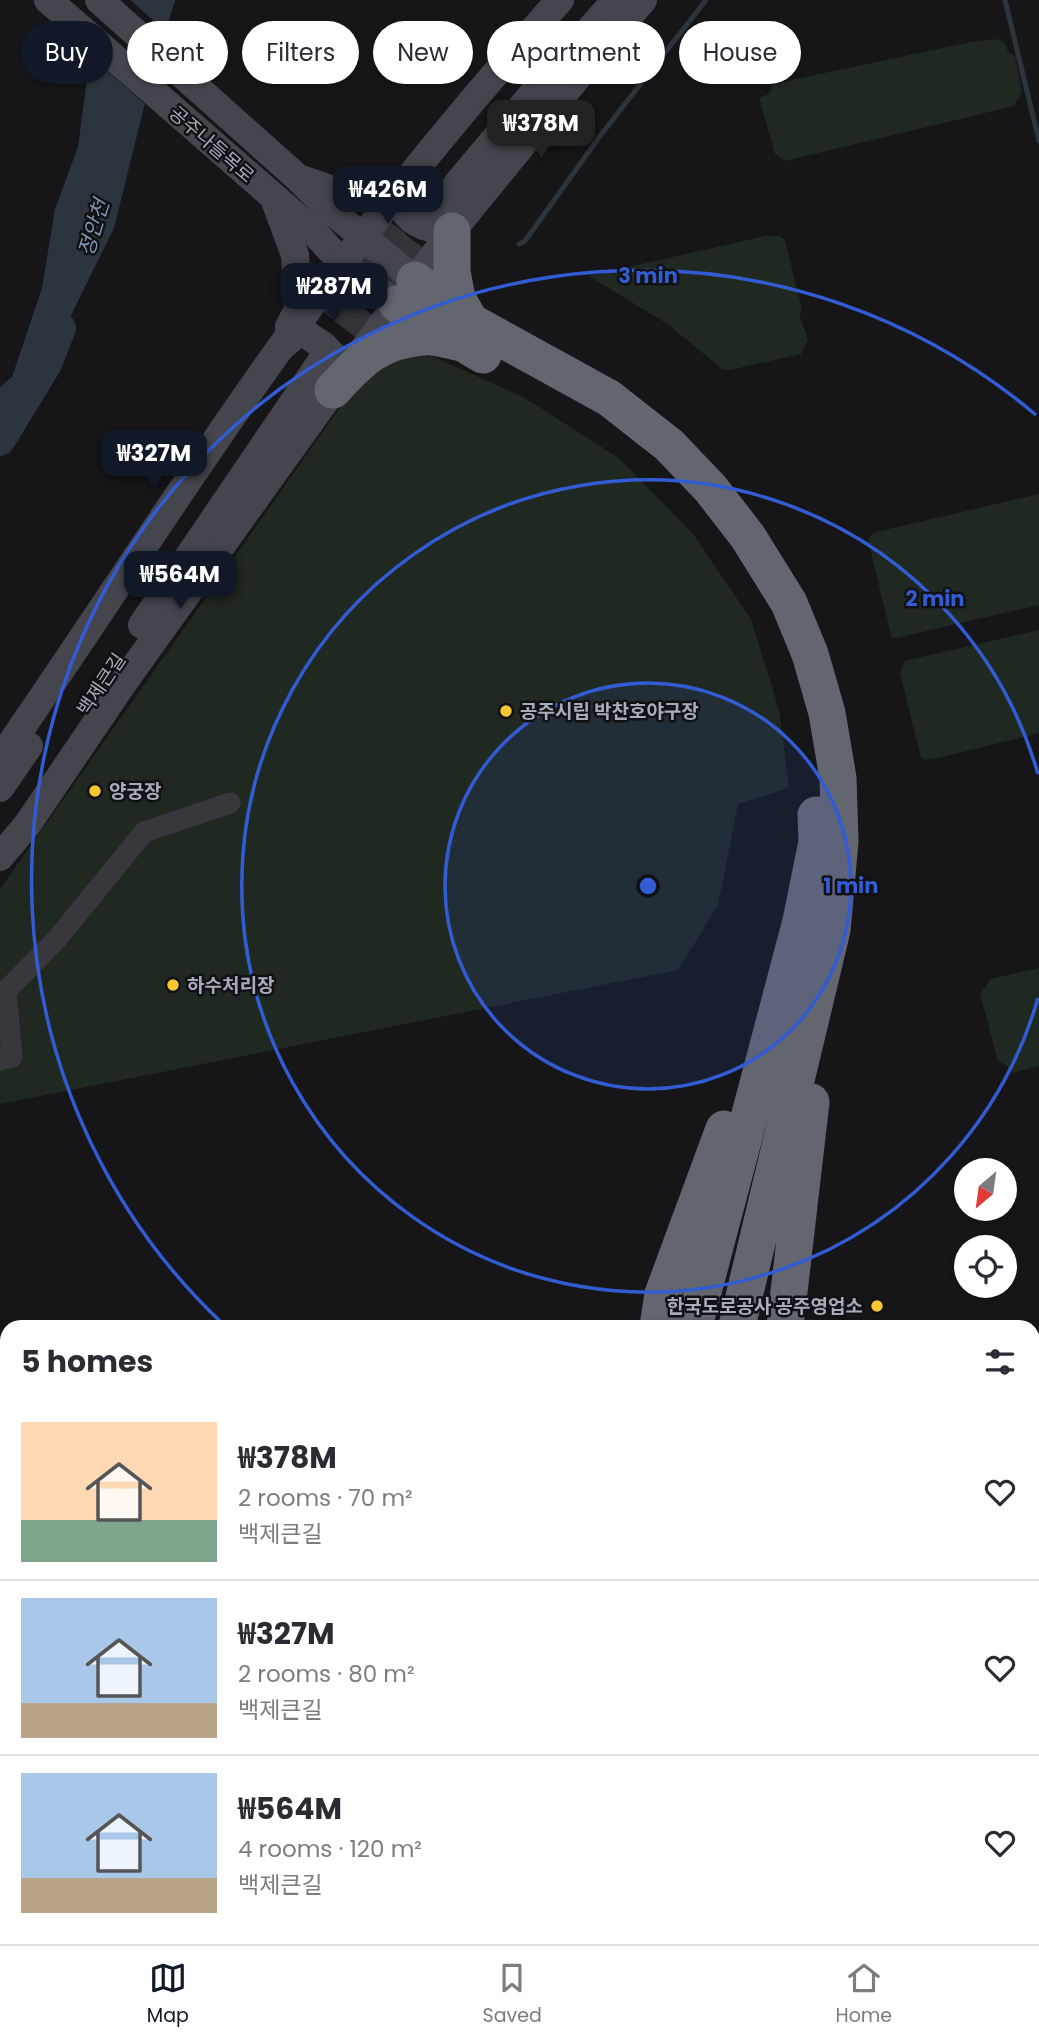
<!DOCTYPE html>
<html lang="en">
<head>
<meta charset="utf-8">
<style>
	body { margin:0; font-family:Poppins,"Noto Sans KR",sans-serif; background:#f7f7f7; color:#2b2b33; height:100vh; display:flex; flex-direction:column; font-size:26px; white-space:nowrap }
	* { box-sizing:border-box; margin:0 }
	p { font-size:23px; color:#7c7c81 }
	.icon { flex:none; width:38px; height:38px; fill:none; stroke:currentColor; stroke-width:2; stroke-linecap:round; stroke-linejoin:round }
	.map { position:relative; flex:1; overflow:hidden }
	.side { position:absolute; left:0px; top:1320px; width:1040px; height:625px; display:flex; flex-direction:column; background:#fff; border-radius:21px 21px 0 0; box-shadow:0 2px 5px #0004 }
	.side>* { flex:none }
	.top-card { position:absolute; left:21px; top:21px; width:998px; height:63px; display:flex; gap:14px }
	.needle { width:46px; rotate:209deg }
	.controls { position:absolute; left:954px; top:1158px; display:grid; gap:14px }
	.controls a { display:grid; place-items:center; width:63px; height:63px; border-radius:50%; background:#fff; box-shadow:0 2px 5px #0004; font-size:35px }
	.price { position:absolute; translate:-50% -60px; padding:0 16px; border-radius:14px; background:#111827; color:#fff; font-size:23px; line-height:46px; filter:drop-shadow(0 2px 4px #0008) }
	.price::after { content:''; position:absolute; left:50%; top:42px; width:21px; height:16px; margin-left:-10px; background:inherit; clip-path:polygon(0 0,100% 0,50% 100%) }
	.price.on { background:#222; color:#fff }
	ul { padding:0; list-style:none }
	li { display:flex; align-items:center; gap:21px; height:175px; padding:0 21px }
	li+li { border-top:2px solid #e1e1e2 }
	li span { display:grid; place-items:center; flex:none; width:196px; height:140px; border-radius:0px; color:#555 }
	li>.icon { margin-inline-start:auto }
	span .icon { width:84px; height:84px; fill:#fffc; stroke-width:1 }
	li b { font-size:30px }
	h2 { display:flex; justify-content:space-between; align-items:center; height:84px; padding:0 21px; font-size:30px }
	.pill { padding:0 24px; border-radius:32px; background:#fff; box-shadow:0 2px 5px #0004; font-size:24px; line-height:63px }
	.pill.on { background:#111827; color:#fff }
	.tab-bar { display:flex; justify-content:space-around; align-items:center; height:98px; border-top:2px solid #e1e1e2; background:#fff; font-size:19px; color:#7c7c81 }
	.tab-bar a { display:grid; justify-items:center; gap:4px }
	.tab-bar .on { color:#111827 }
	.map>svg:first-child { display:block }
</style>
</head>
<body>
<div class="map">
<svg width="1039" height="1944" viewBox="0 0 1039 1944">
	<rect width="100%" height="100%" fill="#161618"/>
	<!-- green -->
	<g fill="#202822">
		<polygon points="993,39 1002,41 1007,46 1007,51 1015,56 1022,92 1014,106 785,161 775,154 759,98 769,94 773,84 971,42"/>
		<polygon points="765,236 780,236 785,240 802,310 799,313 808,340 801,354 730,370 722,369 669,325 589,276"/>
		<polygon points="432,356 523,397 619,458 693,534 751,619 779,710 789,788 738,804 718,905 678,970 0,1104 0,889 341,406 390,358"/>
		<polygon points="1039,494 1039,605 892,639 868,540 871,535 876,532"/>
		<polygon points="1039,630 1039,733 938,758 924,760 921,758 900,673 904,661"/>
		<polygon points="1039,968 1039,1066 1013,1073 1006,1065 998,1061 980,994 991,979"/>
		<polygon points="1033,1843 1039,1847 1039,1944 630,1944 630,1937 1032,1937"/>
	</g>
	<!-- water -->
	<polygon fill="#2c343d" points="114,0 175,0 148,91 114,228 47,364 0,441 0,387 12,377 42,288 55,209 78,147 90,56"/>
	<!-- pier -->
	<polygon fill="#161618" points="110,0 130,0 169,34 148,107 87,53"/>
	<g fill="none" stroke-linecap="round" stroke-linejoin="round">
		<!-- stream -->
		<g stroke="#2c343d" stroke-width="5">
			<polyline points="1005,0 1039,141"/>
			<polyline points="519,244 525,241 600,136 706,0"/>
		</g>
		<!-- river -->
		<polyline stroke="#2c343d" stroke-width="30" points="0,441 47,364 61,328"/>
		<!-- secondary-tunnel -->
		<g stroke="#333438" stroke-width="28" stroke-dasharray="28 14" stroke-linecap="butt">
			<polyline points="303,349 418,193"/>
			<polyline points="320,363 437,209"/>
		</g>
		<!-- street -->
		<g stroke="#37373d" stroke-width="21">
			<polyline points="0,1060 12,1057 6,991 57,939 144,832 230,803"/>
			<polyline points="1032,1674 1039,1672"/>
			<polyline points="487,1937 487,1944"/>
		</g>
		<!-- secondary -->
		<g stroke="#45464d" stroke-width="28">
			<polyline points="48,0 313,231 343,264 397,304"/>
			<polyline points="99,0 298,178 329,209 415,280"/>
			<path d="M304,180l38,13 31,4 26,-6c1,31 27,39 53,40"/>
			<polyline points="275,201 295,255 298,309 289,327"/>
			<polyline points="437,208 535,91 616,0"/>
			<polyline points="280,348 296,335 304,333 324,346 338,361 337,373"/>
			<polyline points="142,625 320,363"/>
			<path d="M0,759c94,-135 182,-274 278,-408 87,-122 182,-240 282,-351"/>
			<polyline points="0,788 29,746"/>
			<polyline points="0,857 27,825 126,679 333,390 452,231 598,52 643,0"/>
			<polyline points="0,1740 7,1770"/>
			<polyline points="46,1937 48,1944"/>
		</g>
		<!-- highway -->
		<g stroke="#63656f" stroke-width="37">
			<polyline points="452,231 452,272 457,298 470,321"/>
			<polyline points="415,280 471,322 609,398 669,445 711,489 748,537 789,603 810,654 827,713 838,778 840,841 832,930 737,1326"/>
			<polyline points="397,304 483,355"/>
			<path d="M333,390c28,-31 47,-50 91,-53 11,-1 23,3 33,5"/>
			<polyline points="658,1326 663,1294 724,1129"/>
			<polyline points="694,1326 801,921 817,842 816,815"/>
			<polyline points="785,1326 811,1102"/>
			<polyline points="571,1944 572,1937"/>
		</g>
	</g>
	<!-- distance rings -->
	<circle cx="648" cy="886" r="203" fill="#325cd3" fill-opacity=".12"/>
	<g fill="none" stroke="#325cd3" stroke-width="3.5">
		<circle cx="648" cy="886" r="203"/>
		<path d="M1038 998A406 406 0 1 1 1038 774"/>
		<path d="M224 1325A610 610 0 0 1 1036 415"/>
	</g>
	<!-- markers -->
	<g fill="#f7c72f" stroke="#111113" stroke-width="2.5">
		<circle cx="506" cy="711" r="7"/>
		<circle cx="95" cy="791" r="7"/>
		<circle cx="173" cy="985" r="7"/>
		<circle cx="877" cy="1306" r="7"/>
	</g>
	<g text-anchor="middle" stroke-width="5" stroke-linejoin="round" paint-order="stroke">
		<!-- street labels -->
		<g font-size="19" fill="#a8abb9" stroke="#111113">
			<text transform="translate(212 144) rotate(41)" y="7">공주나들목로</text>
			<text transform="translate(101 684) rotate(-56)" y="7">백제큰길</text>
		</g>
		<!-- poi labels -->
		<g font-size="19" font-weight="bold" fill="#a8abb9" stroke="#111113" text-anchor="start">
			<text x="520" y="718">공주시립 박찬호야구장</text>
			<text x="109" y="798">양궁장</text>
			<text x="187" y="992">하수처리장</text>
			<text x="863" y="1313" text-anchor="end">한국도로공사 공주영업소</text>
		</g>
		<!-- water labels -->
		<g font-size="21" font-style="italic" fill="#7e96b5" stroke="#111113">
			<text transform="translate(94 228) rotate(-73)" y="7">정안천</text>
		</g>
	</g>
	<circle cx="648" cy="886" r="10" fill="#325cd3" stroke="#111113" stroke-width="3.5"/>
	<g font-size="21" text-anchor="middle" font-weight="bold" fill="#325cd3" stroke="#111113" stroke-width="5" stroke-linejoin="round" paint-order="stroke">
		<text x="648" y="283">3 min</text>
		<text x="935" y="606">2 min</text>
		<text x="851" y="893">1 min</text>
	</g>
</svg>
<div class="controls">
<a><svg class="needle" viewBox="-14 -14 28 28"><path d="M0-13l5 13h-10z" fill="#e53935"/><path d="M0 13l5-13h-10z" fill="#7c7c81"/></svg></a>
<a><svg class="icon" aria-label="locate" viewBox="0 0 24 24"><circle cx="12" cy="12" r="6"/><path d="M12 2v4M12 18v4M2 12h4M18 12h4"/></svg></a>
</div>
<b class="price on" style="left:541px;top:160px">₩378M</b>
<b class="price" style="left:388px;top:226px">₩426M</b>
<b class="price" style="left:334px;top:323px">₩287M</b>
<b class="price" style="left:154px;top:490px">₩327M</b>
<b class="price" style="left:180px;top:611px">₩564M</b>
<div class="top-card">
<a class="pill on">Buy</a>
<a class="pill">Rent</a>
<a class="pill">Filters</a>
<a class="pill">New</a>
<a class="pill">Apartment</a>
<a class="pill">House</a>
</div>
<section class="side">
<h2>5 homes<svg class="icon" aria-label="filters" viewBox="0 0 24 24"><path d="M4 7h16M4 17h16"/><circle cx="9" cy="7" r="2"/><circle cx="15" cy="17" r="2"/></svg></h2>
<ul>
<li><span style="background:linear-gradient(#ffd9b3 70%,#7fa58c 0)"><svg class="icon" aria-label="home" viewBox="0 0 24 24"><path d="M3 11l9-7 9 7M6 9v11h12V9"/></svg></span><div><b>₩378M</b><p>2 rooms · 70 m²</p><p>백제큰길</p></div><svg class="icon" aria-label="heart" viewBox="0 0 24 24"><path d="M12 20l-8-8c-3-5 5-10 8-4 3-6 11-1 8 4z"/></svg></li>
<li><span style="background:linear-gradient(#a9c7e8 75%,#b9a48a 0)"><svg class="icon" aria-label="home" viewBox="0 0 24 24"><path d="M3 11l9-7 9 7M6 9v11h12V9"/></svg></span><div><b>₩327M</b><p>2 rooms · 80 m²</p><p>백제큰길</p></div><svg class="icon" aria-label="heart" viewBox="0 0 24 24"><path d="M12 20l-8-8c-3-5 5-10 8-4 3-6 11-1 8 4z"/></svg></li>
<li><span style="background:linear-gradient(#a9c7e8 75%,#b9a48a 0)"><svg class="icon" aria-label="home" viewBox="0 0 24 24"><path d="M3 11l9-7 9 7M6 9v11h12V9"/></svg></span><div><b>₩564M</b><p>4 rooms · 120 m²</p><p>백제큰길</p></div><svg class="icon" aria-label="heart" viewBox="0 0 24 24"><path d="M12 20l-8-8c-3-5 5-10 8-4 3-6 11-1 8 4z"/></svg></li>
</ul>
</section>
</div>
<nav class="tab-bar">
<a class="on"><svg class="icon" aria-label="map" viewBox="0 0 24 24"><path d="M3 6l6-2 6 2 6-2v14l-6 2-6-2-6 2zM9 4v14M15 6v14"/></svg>Map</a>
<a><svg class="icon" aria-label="saved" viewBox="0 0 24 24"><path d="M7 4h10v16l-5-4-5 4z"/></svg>Saved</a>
<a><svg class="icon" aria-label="home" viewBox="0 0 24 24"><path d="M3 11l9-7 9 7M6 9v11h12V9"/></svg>Home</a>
</nav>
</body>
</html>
